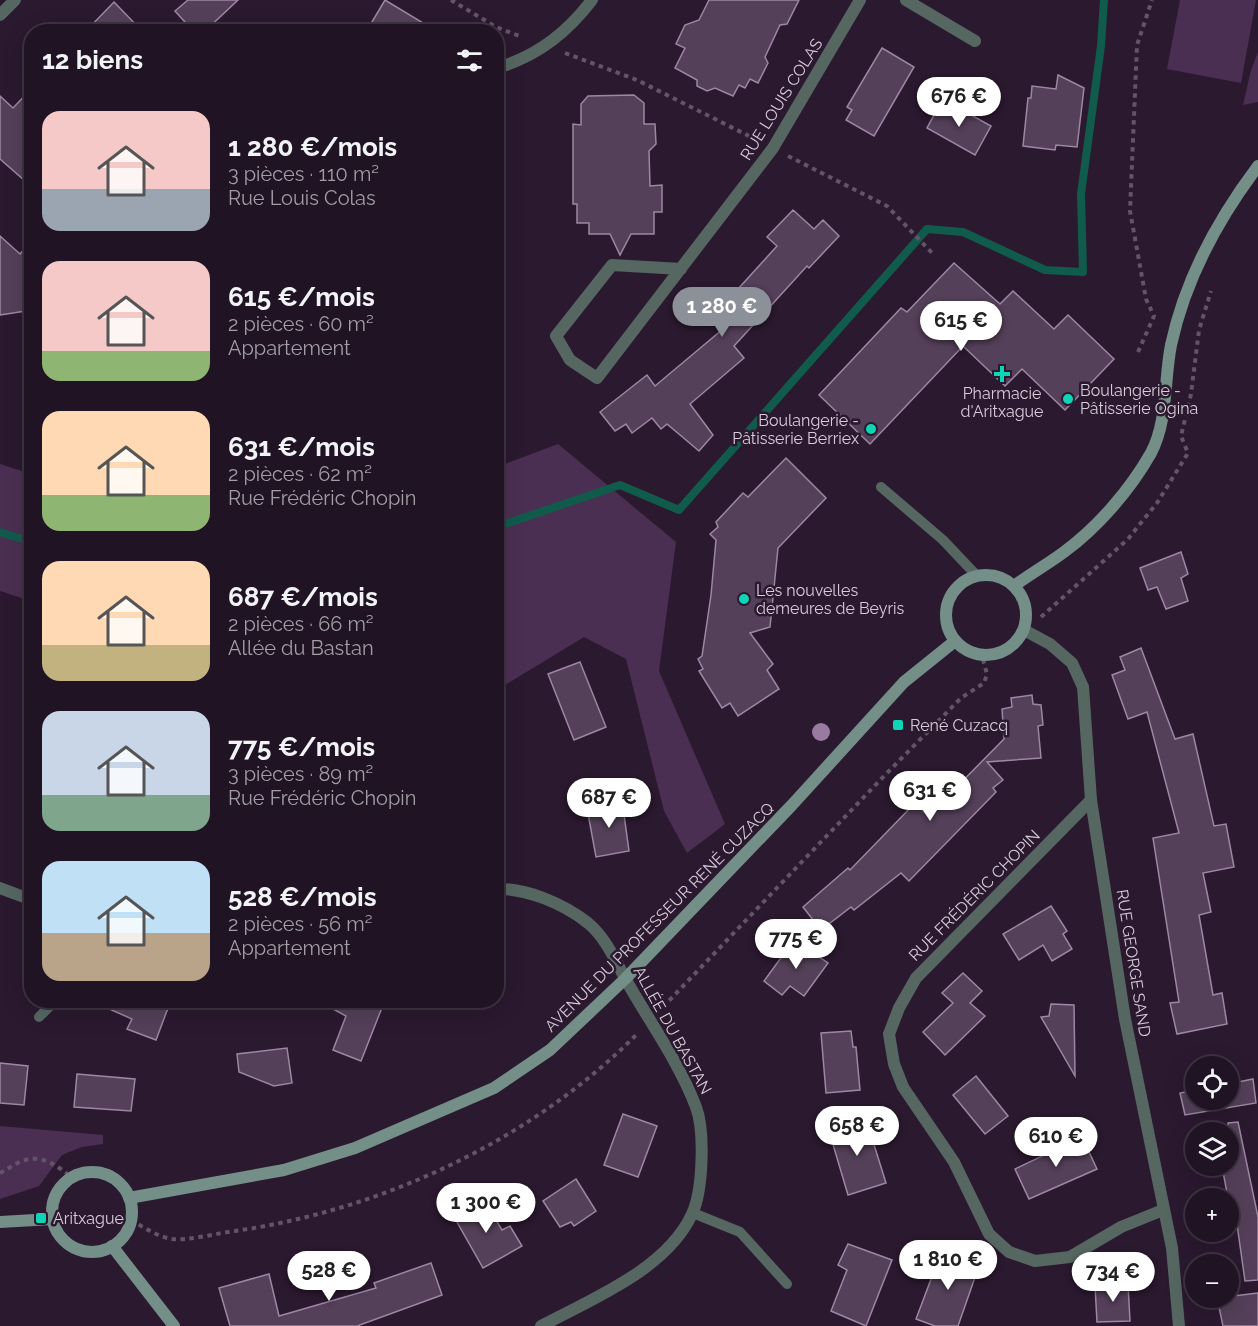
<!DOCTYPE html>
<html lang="fr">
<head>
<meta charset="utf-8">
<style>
	body { margin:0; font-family:Raleway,sans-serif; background:#281c2b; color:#f1f3f6; height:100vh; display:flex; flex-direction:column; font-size:22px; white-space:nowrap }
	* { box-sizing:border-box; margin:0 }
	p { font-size:20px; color:#a29ea6 }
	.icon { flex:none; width:33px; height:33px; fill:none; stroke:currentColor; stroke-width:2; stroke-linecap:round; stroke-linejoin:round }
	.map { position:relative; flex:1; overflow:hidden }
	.side { position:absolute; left:24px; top:24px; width:480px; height:984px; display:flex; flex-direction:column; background:#201323; border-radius:24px; box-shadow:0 6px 24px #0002,0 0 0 2px #3d3241 }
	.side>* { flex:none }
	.controls { position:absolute; left:1185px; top:1056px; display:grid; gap:12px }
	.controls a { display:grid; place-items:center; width:54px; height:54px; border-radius:50%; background:#201323; box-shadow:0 6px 24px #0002,0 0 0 2px #3d3241; font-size:30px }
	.price { position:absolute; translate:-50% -51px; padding:0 14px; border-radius:21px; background:#fff; color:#222; font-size:20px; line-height:39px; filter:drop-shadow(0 2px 3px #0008) }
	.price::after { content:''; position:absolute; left:50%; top:36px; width:18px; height:14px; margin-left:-9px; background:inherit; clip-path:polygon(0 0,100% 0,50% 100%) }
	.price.current { background:#8c9099; color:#fff }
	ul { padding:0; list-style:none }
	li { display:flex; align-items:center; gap:18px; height:150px; padding:0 18px }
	li span { display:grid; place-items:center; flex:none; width:168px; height:120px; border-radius:18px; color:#555 }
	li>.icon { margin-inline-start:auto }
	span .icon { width:72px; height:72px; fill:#fffc; stroke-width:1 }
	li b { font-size:26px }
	h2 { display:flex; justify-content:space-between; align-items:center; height:72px; padding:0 18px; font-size:26px }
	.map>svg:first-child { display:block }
</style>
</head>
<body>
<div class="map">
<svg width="1258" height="1326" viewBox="0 0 1258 1326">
	<rect width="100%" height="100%" fill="#2b192f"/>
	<!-- green -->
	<g fill="#4b2f52">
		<polygon points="1180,0 1256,0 1241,83 1167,69"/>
		<polygon points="1258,52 1258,102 1243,105 1251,70"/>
		<polygon points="558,444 676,542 659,671 725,824 687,853 664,811 626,659 584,637 497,690 497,467"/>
		<polygon points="0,464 31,474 31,601 0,591"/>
		<polygon points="0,1126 103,1135 103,1144 82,1147 62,1155 39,1186 0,1199"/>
	</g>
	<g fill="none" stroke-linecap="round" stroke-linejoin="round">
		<!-- stream -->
		<g stroke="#115b4d" stroke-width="8">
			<polyline points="496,527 620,485 679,510 927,229 963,232 1045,270 1083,272 1081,194 1101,46 1104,0"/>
			<polyline points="0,532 32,542"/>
		</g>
	</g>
	<!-- building -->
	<g fill="#544059" stroke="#9d87a3" stroke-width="1.5">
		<polygon points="188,0 238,0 204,32 194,32 175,11"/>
		<polygon points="385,0 438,32 366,32"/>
		<polygon points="709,0 799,0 787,24 780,25 765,57 768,63 758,83 750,79 745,88 739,85 733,96 715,88 707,91 697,86 697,80 675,68 685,48 676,44 685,25 699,20"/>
		<polygon points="114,2 143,32 85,32"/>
		<polygon points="882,48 914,67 874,136 846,120 852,110 847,107"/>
		<polygon points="1058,75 1084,88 1077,147 1056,145 1055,150 1023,146 1028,98 1031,98 1032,86 1056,89"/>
		<polygon points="32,88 32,187 0,159 0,96 13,108"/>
		<polygon points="634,95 644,103 644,124 655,124 656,144 649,151 650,186 662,185 662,212 654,212 654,234 631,234 620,255 610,234 589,234 589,223 577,223 577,204 573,204 573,124 581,125 581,104 588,96"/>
		<polygon points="940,104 952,110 955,106 991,126 975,155 927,128"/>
		<polygon points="793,210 814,229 823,220 839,236 809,268 807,266 734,346 744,358 690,404 713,435 699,451 667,424 661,429 652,418 632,433 626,424 615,431 600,412 647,375 655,386 742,313 728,300 777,246 767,237"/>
		<polygon points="0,236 20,254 32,240 32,310 0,315"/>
		<polygon points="954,263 1000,304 1013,291 1054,329 1068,315 1114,359 1065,410 1022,369 1005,386 963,346 870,444 819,395 901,308 907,312"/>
		<polygon points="786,458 826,498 778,548 770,627 750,633 773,664 767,670 779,689 738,716 730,703 722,708 699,671 703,669 698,659 702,656 711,595 716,540 710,534 718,527 716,522 743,493 748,497"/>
		<polygon points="1181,552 1188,574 1181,578 1188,601 1166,609 1157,587 1148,590 1140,568"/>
		<polygon points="1141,648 1175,739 1193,734 1214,826 1226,824 1234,867 1203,873 1211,912 1199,915 1213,995 1222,993 1227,1024 1177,1034 1170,1003 1179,1002 1153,838 1179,833 1147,712 1128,719 1112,675 1125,670 1120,657"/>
		<polygon points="580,662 606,727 574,740 548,674"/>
		<polygon points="1032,695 1033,704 1041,705 1043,725 1038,726 1041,758 987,762 1003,780 993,788 996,792 909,881 901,873 854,910 851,907 821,930 803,907 848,868 850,870 915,803 928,816 1004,739 1002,709 1012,707 1011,698"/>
		<polygon points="622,800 629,851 596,857 587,808"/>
		<polygon points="1051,906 1067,931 1063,934 1072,949 1052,961 1043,945 1019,960 1003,934"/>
		<polygon points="794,940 828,963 804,996 790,986 782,995 764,981"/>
		<polygon points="963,973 982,991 970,1003 985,1016 945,1055 923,1032 953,1003 942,993"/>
		<polygon points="89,1000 171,1000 156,1040 127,1029 132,1019"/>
		<polygon points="317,1000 385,1000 361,1061 333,1050 346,1016"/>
		<polygon points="1051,1004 1074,1005 1075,1076 1041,1017 1049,1016"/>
		<polygon points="851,1031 853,1047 856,1047 860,1090 826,1093 821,1033"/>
		<polygon points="287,1048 292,1083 274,1086 239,1072 237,1054"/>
		<polygon points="0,1063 28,1066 24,1105 0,1103"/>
		<polygon points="77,1074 135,1079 131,1111 74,1107"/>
		<polygon points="976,1076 1008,1116 985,1134 953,1095"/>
		<polygon points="1253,1079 1256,1103 1185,1115 1180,1093 1196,1090 1196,1100 1228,1100 1228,1084"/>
		<polygon points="623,1114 657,1126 638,1177 604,1165"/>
		<polygon points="866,1119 886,1183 848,1195 829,1131"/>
		<polygon points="1238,1122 1258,1217 1258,1280 1245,1281 1234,1203 1229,1204 1222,1166 1228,1166 1228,1123"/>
		<polygon points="1082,1137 1097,1169 1029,1199 1015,1169"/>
		<polygon points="576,1179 596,1211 574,1226 571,1222 560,1227 543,1201"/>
		<polygon points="483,1199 502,1230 510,1226 522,1246 483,1268 453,1215"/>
		<polygon points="848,1244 892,1260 866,1326 831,1311 847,1270 838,1265"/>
		<polygon points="942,1250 980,1263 958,1326 935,1326 916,1319"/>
		<polygon points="431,1263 442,1295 357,1326 230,1326 219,1288 269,1274 279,1316 376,1288 374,1283"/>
		<polygon points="1128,1284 1130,1321 1097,1322 1095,1286"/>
		<polygon points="1258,1293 1258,1326 1223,1326 1217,1298"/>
	</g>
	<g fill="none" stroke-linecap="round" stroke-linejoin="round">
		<!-- path -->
		<g stroke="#645468" stroke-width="4" stroke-dasharray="4.5 4.5" stroke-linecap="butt">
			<polyline points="451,0 496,27 522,37"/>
			<polyline points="565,53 637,80 755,139"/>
			<polyline points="788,156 887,206 934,255"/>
			<polyline points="1138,352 1154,316 1146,299 1130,211 1137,45 1152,0"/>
			<polyline points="1041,617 1128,539 1157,503 1188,453 1181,436 1191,394 1199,330 1211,291"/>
			<polyline points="663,1007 888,772 961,698 984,683 987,674 982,656"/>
			<path d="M0,1173c7,-3 14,-9 22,-12 19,-7 35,4 49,16"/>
			<path d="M131,1220c12,7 27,17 41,19 16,2 46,-6 63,-8 147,-21 297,-91 402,-197"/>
		</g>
		<!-- lane -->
		<g stroke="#566762" stroke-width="10">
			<polyline points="881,487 943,540 977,576"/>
			<polyline points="39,1017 56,1000"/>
			<polyline points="693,1213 740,1232 787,1284"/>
		</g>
		<!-- street -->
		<g stroke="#566762" stroke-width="12">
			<polyline points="906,0 975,41"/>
			<polyline points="0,15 15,0"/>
			<path d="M496,68c41,-11 71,-35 96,-68"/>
			<polyline points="681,269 612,265 556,336 570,360 597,378 773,148 860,0"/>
			<polyline points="30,365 32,367"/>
			<polyline points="1024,630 1050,644 1072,663 1083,687 1091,800 1125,1019 1172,1248 1179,1326"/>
			<polyline points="1091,800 916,978 899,1008 889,1034 894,1064 903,1087 954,1162 989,1234 1009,1252 1035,1261 1070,1257 1121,1227 1163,1210"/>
			<polyline points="0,888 32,900"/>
			<path d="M496,889c31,-1 68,15 92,34 18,15 27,37 38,57 23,41 53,82 70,127 9,24 7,84 -4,107 -25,55 -100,85 -151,112"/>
		</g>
		<!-- secondary -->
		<g stroke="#748f87" stroke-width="12">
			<circle cx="986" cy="615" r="40"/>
			<path d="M1014,586c16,-12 34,-22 50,-34 34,-25 66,-62 87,-99 17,-32 13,-73 20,-108 14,-65 47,-126 87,-179"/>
			<circle cx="92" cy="1212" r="40"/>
			<polyline points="129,1198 284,1170 355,1148 494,1088 550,1050 625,979 792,805 904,682 955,641"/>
			<polyline points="0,1222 52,1219"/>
			<polyline points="112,1246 174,1326"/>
		</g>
	</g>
	<!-- trees -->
	<circle fill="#997aa0" cx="821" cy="732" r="9"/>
	<!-- markers -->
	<g fill="#0dd5b5" stroke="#2b192f" stroke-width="2">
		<path d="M999 365h6v6h6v6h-6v6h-6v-6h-6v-6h6z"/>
		<circle cx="1068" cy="399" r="6"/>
		<circle cx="871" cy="429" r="6"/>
		<circle cx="744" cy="599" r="6"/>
		<rect x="892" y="719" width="12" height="12" rx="3"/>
		<rect x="35" y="1212" width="12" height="12" rx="3"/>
	</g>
	<g text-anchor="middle" stroke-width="5" stroke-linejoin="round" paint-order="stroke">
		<!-- street labels -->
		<g font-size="16" fill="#d8ccdb" stroke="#2b192f">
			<text transform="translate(781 99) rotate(-58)" y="6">RUE LOUIS COLAS</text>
			<text transform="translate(974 895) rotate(-45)" y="6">RUE FRÉDÉRIC CHOPIN</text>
			<text transform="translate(659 917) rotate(-45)" y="6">AVENUE DU PROFESSEUR RENÉ CUZACQ</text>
			<text transform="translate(1134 963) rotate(81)" y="6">RUE GEORGE SAND</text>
			<text transform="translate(673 1030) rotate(61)" y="6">ALLÉE DU BASTAN</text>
		</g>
		<!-- poi labels -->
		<g font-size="16" fill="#d8ccdb" stroke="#2b192f" text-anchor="start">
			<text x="1080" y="396">Boulangerie -<tspan x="1080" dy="18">Pâtisserie Ogina</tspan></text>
			<text x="1002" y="399" text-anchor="middle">Pharmacie<tspan x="1002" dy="18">d'Aritxague</tspan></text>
			<text x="859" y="426" text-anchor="end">Boulangerie -<tspan x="859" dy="18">Pâtisserie Berriex</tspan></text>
			<text x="756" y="596">Les nouvelles<tspan x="756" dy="18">demeures de Beyris</tspan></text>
			<text x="910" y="731">René Cuzacq</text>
			<text x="53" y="1224">Aritxague</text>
		</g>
	</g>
</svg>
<div class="controls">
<a><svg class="icon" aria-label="locate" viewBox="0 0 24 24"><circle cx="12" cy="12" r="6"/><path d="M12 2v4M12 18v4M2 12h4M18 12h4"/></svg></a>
<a><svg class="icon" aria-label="layers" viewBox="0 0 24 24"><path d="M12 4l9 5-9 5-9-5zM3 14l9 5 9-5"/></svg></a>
<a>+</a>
<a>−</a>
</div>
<b class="price" style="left:959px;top:128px">676 €</b>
<b class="price current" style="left:722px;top:338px">1 280 €</b>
<b class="price" style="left:961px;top:352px">615 €</b>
<b class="price" style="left:930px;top:822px">631 €</b>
<b class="price" style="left:609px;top:829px">687 €</b>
<b class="price" style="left:796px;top:970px">775 €</b>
<b class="price" style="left:857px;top:1157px">658 €</b>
<b class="price" style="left:1056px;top:1168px">610 €</b>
<b class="price" style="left:486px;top:1234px">1 300 €</b>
<b class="price" style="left:948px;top:1291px">1 810 €</b>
<b class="price" style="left:329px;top:1302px">528 €</b>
<b class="price" style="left:1113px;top:1303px">734 €</b>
<section class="side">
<h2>12 biens<svg class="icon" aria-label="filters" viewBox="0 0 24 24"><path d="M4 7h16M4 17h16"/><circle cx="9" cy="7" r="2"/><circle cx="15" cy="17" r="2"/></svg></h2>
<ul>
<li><span style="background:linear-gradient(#f6c9c9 65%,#9aa5b1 0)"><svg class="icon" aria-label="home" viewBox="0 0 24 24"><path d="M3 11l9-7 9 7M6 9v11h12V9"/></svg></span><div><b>1 280 €/mois</b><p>3 pièces · 110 m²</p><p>Rue Louis Colas</p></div></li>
<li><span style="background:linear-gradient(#f6c9c9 75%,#8fb573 0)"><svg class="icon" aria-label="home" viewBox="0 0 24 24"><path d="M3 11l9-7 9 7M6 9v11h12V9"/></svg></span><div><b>615 €/mois</b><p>2 pièces · 60 m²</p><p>Appartement</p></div></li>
<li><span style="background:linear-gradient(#ffd9b3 70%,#8fb573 0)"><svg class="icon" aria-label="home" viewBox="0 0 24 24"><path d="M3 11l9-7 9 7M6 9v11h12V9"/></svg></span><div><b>631 €/mois</b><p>2 pièces · 62 m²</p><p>Rue Frédéric Chopin</p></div></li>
<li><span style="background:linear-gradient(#ffd9b3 70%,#c2b280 0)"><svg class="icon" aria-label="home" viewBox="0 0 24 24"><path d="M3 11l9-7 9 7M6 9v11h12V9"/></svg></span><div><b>687 €/mois</b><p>2 pièces · 66 m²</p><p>Allée du Bastan</p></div></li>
<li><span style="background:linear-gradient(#c9d6e8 70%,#7fa58c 0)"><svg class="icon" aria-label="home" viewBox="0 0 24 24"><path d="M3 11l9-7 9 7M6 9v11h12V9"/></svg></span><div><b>775 €/mois</b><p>3 pièces · 89 m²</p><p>Rue Frédéric Chopin</p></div></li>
<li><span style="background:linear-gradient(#bfe0f5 60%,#b9a48a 0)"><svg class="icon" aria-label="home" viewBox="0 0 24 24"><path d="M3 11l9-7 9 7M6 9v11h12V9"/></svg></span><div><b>528 €/mois</b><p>2 pièces · 56 m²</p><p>Appartement</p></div></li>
</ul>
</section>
</div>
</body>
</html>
